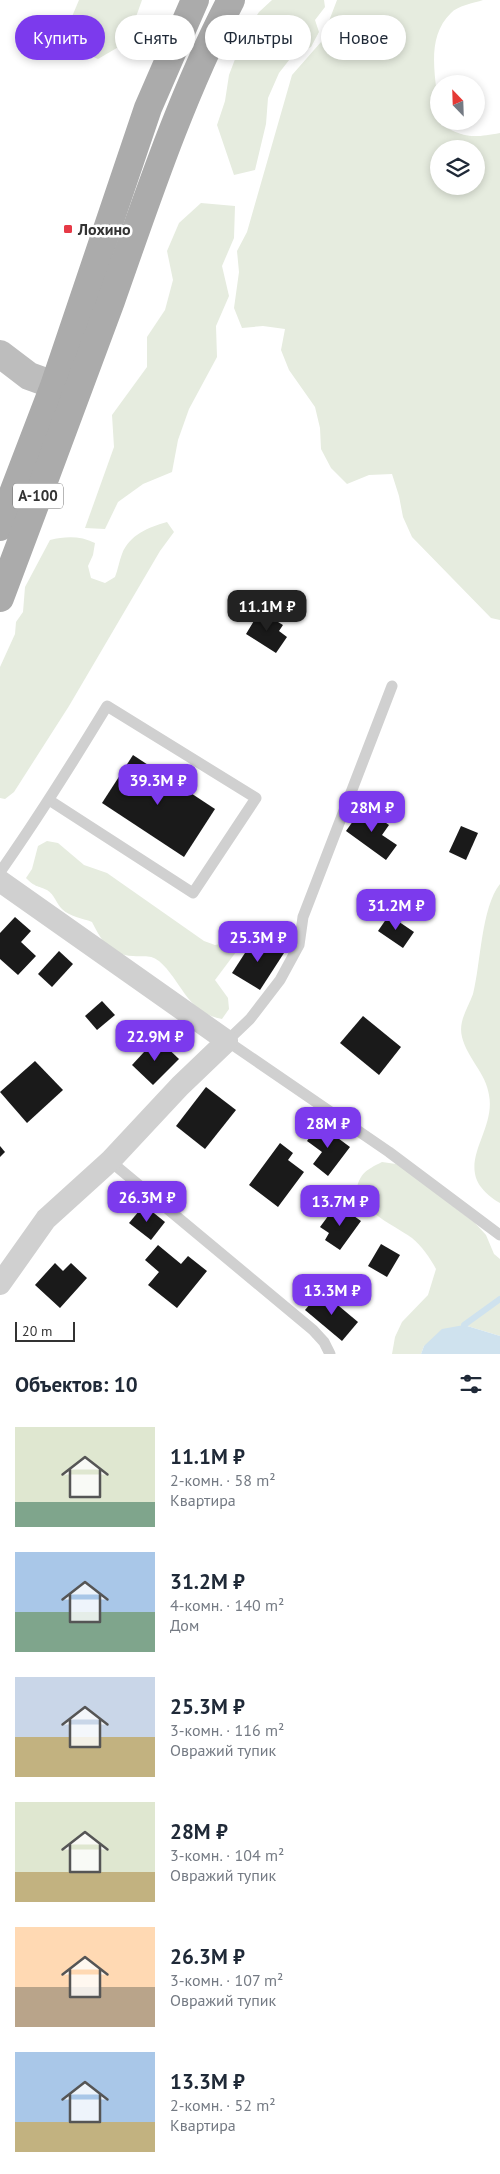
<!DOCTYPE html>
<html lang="ru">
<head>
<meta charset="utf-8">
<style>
	body { margin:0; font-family:"PT Sans",sans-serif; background:#f2f2f3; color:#1f2937; height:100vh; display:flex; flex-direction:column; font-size:19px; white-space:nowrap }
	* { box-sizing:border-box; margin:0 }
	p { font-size:16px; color:#747a83 }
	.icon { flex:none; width:28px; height:28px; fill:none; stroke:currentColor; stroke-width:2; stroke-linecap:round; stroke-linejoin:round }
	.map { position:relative; height:1354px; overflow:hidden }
	.drawer { display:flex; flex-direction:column; background:#fff; flex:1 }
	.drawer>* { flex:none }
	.hud { position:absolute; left:15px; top:15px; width:470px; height:45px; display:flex; gap:10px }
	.needle { width:32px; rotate:337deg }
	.fabs { position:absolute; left:430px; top:75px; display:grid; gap:10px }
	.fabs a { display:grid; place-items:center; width:55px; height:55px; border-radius:50%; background:#fff; box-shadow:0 2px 8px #0003; font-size:25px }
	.scale { position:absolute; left:15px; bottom:12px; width:60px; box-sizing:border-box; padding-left:5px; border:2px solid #333; border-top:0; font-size:14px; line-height:18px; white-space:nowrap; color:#333; -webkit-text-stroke:4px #fff; paint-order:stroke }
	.price { position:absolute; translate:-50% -42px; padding:0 11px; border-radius:10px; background:#7c3aed; color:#fff; font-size:16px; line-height:32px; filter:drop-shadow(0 1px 2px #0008) }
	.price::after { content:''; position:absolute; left:50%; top:30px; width:15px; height:11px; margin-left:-8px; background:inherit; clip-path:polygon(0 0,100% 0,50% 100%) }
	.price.on { background:#222; color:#fff }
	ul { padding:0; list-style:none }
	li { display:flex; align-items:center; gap:15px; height:125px; padding:0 15px }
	li span { display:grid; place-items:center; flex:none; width:140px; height:100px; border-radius:0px; color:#555 }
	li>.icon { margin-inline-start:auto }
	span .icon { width:60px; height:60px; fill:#fffc; stroke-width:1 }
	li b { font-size:21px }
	h2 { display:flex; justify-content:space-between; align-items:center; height:60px; padding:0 15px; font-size:21px }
	.tag { padding:0 18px; border-radius:22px; background:#fff; box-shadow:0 2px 8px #0003; font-size:18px; line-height:45px }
	.tag.on { background:#7c3aed; color:#fff }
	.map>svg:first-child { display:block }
</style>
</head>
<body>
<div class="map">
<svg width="500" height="1354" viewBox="0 0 500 1354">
	<rect width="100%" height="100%" fill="#fff"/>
	<!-- green -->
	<g fill="#e6ecdf" fill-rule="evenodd">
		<polygon points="79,0 142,0 127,42 98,59 71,48 71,19"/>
		<polygon points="272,0 324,0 325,7 315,20 319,32 311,47 293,55 279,73 268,98 266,124 255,170 234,175 217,125 225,101 229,75 245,33 259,12"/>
		<path d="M337,0h146c-9,3 -26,6 -32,13 -29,28 -12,73 -12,108h2v4c24,13 32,13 59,8v487l-9,-2 -79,-81 -9,-20 -4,-21 -7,-22 -23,1 -22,9 -16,-16 -10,-19 -1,-21 -5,-21 -26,-37 -8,-20 4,-21 -22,-3 -21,2 -8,-20 5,-36 -2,-21 10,-19 45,-157 29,-33zM439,149h37v37h-37z"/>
		<polygon points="201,203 235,206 234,238 222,266 229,296 216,326 217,357 189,409 178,440 172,472 143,484 118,502 105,529 85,528 114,447 112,415 147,367 147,337 165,310 173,280 167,251 179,223"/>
		<path d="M167,522l7,10 -14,19 -91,155 -55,86 -9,7 -5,-1v-131l15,-33 1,-12 7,-10 2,-25 25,-47c16,-4 31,-4 45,3l-2,12 -5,11 3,12 14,5 10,-6c3,-8 4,-15 7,-23 7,-19 27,-27 45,-32z"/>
		<path d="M47,841l11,2 26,22 23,8 97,68 11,4 21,-4v11l-21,28 13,18 1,11 -7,10c-36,-7 -40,-38 -63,-58 -9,-7 -15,-4 -26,-5 -23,-1 -32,-16 -41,-34 -10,-4 -22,-5 -30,-13 -6,-6 -7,-14 -15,-19 -10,-5 -11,-2 -21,-12l6,-9 6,-23z"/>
		<path d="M500,884v319c-55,-33 -3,-67 -11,-108 -3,-22 -22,-37 -27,-58 -4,-16 6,-29 11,-43 8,-31 8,-86 27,-110z"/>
		<path d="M382,1162l14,2 7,4 72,55 11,12 8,19 6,5v77l-36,-11 -40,21 -3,8h-29l3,-17 7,-15 26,-27 8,-26c-6,-11 -14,-23 -24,-31 -23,-16 -41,-21 -56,-47 4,-18 10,-21 26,-29z"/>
	</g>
	<!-- water -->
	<polygon fill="#cfe2ee" points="464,1325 500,1336 500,1354 421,1354 424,1346 442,1329"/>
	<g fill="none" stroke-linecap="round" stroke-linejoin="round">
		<!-- stream -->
		<polyline stroke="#cfe2ee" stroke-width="6" points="464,1332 464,1325 500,1299"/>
	</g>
	<!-- building -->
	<g fill="#1a1a1a">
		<polygon points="260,611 283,625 279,631 287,637 276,653 246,634"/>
		<polygon points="133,755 215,809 184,857 102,803"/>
		<polygon points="363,807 389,825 382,835 397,845 386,860 346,831"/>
		<polygon points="461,826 478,833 466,860 449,852"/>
		<polygon points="389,915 414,932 403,948 378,931"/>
		<polygon points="15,917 31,931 21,942 36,956 18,975 0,959 0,933"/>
		<polygon points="256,936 284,953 260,990 232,973"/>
		<polygon points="59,951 73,964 52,987 38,974"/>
		<polygon points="102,1001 115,1015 97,1030 85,1016"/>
		<polygon points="363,1016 401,1047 379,1075 340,1043"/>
		<polygon points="157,1038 179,1059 153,1085 132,1065"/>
		<polygon points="35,1061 63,1090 27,1123 0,1092"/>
		<polygon points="206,1087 236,1110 205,1149 176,1126"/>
		<polygon points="319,1124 350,1147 328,1176 313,1164 322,1152 307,1141"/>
		<polygon points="280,1143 293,1153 288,1160 304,1172 278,1207 249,1185"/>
		<polygon points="0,1146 5,1152 0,1157"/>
		<polygon points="337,1204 361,1221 340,1250 325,1240 329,1233 320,1227"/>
		<polygon points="144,1205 165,1222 151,1240 129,1223"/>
		<polygon points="381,1244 400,1255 387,1277 368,1266"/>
		<polygon points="158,1245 181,1264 188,1256 207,1271 177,1308 148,1285 159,1272 145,1260"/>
		<polygon points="55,1263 63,1271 71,1263 87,1278 60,1308 35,1285"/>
		<polygon points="321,1291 358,1322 342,1341 305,1310"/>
	</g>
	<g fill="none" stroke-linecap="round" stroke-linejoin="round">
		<!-- lane -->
		<g stroke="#d0d0d0" stroke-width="11">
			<polyline points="392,686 303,917 299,945 280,980 250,1019 227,1041 389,1152 500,1235"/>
			<path d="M0,872c38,-54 73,-110 107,-166l149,92 -63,95 -144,-93"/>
			<polyline points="110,1161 313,1330 324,1342 330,1354"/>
		</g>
		<!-- street -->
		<polyline stroke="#d0d0d0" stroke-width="22" points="0,881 227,1041 180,1086 110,1161 46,1219 0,1284"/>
		<!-- secondary -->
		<polyline stroke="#bdbdbd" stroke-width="28" points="0,354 29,376 76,393"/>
		<!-- primary -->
		<g stroke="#ababab" stroke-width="28">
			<polyline points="0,527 54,386 148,108 195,0"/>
			<path d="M0,598c37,-99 75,-198 111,-297 36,-102 70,-205 120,-301"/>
		</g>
	</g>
	<!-- markers -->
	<rect fill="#e63946" stroke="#fff" stroke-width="2" x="63" y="224" width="10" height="10" rx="2.5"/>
	<g text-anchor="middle" stroke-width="5" stroke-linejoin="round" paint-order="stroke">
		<!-- shield labels -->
		<rect fill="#fff" stroke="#707070" stroke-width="1" x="13" y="483.5" width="50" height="25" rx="4"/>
		<g font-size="15" font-weight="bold" fill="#333">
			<text x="38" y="501">А-100</text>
		</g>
		<!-- poi labels -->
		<g font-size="16" font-weight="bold" fill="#333" stroke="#fff" text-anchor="start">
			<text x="78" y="235">Лохино</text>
		</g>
	</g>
</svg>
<div class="fabs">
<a><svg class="needle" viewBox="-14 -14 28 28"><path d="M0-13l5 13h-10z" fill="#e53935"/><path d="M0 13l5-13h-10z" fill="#747a83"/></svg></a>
<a><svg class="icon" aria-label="layers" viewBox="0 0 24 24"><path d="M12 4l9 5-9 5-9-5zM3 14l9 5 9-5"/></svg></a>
</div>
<div class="scale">20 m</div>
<b class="price on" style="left:267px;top:632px">11.1M ₽</b>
<b class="price" style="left:158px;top:806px">39.3M ₽</b>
<b class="price" style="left:372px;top:833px">28M ₽</b>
<b class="price" style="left:396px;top:931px">31.2M ₽</b>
<b class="price" style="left:258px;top:963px">25.3M ₽</b>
<b class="price" style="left:155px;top:1062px">22.9M ₽</b>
<b class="price" style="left:328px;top:1149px">28M ₽</b>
<b class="price" style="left:147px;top:1223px">26.3M ₽</b>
<b class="price" style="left:340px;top:1227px">13.7M ₽</b>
<b class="price" style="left:332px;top:1316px">13.3M ₽</b>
<div class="hud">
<a class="tag on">Купить</a>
<a class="tag">Снять</a>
<a class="tag">Фильтры</a>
<a class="tag">Новое</a>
</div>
</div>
<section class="drawer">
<h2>Объектов: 10<svg class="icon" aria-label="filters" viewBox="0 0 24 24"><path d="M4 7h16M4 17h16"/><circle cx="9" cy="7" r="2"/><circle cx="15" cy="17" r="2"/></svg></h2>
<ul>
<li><span style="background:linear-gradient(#dfe7d0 75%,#7fa58c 0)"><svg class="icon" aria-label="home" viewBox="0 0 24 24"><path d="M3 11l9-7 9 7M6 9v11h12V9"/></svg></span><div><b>11.1M ₽</b><p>2-комн. · 58 m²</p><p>Квартира</p></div></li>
<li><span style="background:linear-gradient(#a9c7e8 60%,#7fa58c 0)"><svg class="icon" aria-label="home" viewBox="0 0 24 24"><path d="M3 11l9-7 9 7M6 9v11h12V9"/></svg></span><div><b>31.2M ₽</b><p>4-комн. · 140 m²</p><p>Дом</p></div></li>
<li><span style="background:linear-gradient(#c9d6e8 60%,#c2b280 0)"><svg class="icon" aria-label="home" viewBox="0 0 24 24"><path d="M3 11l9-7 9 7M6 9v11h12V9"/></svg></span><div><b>25.3M ₽</b><p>3-комн. · 116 m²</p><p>Овражий тупик</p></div></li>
<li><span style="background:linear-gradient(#dfe7d0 70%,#c2b280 0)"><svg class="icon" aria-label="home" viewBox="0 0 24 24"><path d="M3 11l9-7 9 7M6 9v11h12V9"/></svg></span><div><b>28M ₽</b><p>3-комн. · 104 m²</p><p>Овражий тупик</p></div></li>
<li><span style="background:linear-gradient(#ffd9b3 60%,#b9a48a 0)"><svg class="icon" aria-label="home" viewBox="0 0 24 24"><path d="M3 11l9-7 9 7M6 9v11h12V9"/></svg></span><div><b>26.3M ₽</b><p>3-комн. · 107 m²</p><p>Овражий тупик</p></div></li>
<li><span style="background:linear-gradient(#a9c7e8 70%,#c2b280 0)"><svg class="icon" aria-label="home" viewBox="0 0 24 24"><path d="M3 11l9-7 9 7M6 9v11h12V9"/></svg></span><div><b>13.3M ₽</b><p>2-комн. · 52 m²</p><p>Квартира</p></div></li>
</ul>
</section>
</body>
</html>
